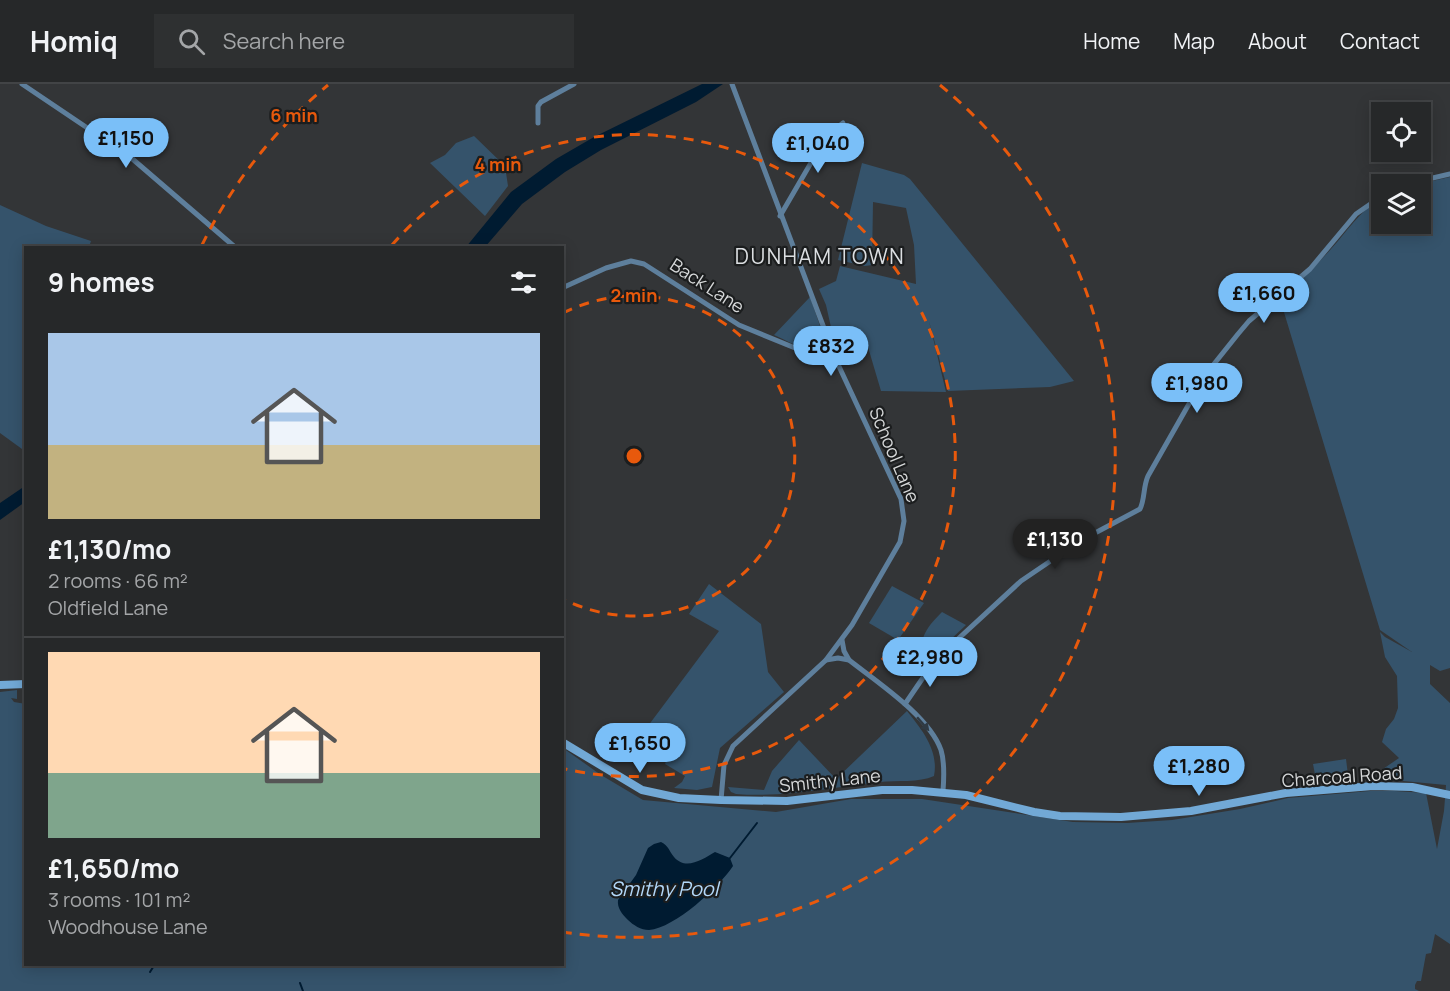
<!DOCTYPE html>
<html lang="en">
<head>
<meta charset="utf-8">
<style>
	body { margin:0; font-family:Manrope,sans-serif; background:#2e3031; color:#f1f3f6; height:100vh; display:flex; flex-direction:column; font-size:22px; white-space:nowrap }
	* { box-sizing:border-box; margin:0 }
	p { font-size:20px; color:#a4a6a8 }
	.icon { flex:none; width:33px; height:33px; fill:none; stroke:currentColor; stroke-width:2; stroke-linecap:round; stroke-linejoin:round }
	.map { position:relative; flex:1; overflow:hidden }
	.sheet { position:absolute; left:24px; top:162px; width:540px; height:720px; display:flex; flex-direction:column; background:#262829; border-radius:0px; box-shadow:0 3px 15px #0003,0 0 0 2px #424446 }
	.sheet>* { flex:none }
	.buttons { position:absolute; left:1371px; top:18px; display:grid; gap:12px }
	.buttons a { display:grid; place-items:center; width:60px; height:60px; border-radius:0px; background:#262829; box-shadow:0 3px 15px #0003,0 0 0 2px #424446; font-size:30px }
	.price { position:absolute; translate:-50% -51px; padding:0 14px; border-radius:21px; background:#7abff8; color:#111; font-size:20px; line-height:39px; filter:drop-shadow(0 2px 3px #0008) }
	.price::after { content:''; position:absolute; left:50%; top:36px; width:18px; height:14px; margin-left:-9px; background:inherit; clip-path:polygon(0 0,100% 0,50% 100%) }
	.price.active { background:#222; color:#fff }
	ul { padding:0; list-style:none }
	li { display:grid; align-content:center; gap:12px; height:318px; padding:0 24px }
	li+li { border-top:2px solid #424446 }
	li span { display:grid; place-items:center; height:186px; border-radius:0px; color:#555 }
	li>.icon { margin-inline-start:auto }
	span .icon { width:108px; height:108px; fill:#fffc; stroke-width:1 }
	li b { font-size:26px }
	h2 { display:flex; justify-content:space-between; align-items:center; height:72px; padding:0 24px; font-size:26px }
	header { display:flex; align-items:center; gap:36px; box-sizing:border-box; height:84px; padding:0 30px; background:#262829; border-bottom:2px solid #424446 }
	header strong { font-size:28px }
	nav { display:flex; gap:33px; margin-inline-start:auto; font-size:21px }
	.search { width:420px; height:54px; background:#2e3031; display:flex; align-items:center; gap:15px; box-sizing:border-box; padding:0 21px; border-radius:0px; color:#a4a6a8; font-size:22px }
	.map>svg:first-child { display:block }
</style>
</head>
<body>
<header>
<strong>Homiq</strong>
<div class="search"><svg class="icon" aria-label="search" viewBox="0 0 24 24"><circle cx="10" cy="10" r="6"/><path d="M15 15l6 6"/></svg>Search here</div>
<nav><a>Home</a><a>Map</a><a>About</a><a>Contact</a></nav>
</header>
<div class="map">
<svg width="1450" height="907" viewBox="0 0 1450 907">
	<rect width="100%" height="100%" fill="#333537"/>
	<!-- green -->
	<g fill="#35536b">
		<polygon points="474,52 505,82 508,102 485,132 430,79 445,71 456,59"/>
		<polygon points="862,79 904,91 910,95 1074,297 1050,303 948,307 929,237 946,308 881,307 865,253 835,261 826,221 819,205 836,197 840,182 916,200 914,161 906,124 873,118 872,181 865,182 838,176"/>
		<path d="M1450,93v491l-10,3 -10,-6v19l20,19v241l-15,-10 -4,19 -5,1 -5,27h-4l-2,4v4l4,2h-1419v-299l17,-2v9l-6,-1 3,4 12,2v260h536l1,-216 38,27 42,25 133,12 75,-13h71l151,23 54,1 45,-3 68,-11 48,-11 82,-7h25l31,2 11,56 7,-38 2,-26 -64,-6 1,-10 16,-11 -17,-16 4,-13 8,-10 4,-11 -1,-32 -12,-19 -5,-25 5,5 27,15 -32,-22 -100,-331c18,-16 35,-32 51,-50 16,-17 29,-39 50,-50l1,25h38l-1,-40z"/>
		<polygon points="0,121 46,142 91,157 89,163 26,164 26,352 22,365 0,349"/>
		<path d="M810,213l18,52c-17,7 -38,-7 -54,-14z"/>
		<polygon points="709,500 761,540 768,588 784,608 720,664 712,703 697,706 674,704 682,698 685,692 665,680 668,672 639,654 719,547 689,530"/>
		<polygon points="892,502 924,519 898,556 869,539"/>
		<path d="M942,528l24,13 -36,34 -5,-1c-9,-19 4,-33 17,-46z"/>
		<path d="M907,627c15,19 32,39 27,65 -15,7 -37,4 -54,6 -48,5 -95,16 -144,12l-5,-2 -3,-5 36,3 8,-19 27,-31 37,39z"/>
		<polygon points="1346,675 1348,691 1316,696 1313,680"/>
	</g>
	<!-- water -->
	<g fill="#001b31">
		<polygon points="702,0 723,0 696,18 601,66 565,88 522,120 485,163 466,163 511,108 556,75 594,53"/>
		<polygon points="25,402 25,418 0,436 0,419"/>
		<path d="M661,758c8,4 8,9 13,15 12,14 29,2 41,-5l15,6 3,8c-14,21 -58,62 -84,64 -8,0 -16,-5 -21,-10 -6,-6 -11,-12 -10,-20l18,-25 12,-27 6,-4z"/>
	</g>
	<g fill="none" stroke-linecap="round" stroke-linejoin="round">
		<!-- stream -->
		<g stroke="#001b31" stroke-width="2">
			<polyline points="730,774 757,739"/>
			<polyline points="150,888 155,880"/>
			<polyline points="300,899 303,907"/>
		</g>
		<!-- street -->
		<g stroke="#5e7f9c" stroke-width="5">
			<polyline points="22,0 129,72 236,164"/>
			<polyline points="538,39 538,22 541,18 574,0"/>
			<polyline points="1407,100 1450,90"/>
			<polyline points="780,132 826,53 843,39"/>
			<polyline points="562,204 606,184 631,177 644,180 739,241 800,266 836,276"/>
			<polyline points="842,556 844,567 849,576"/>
			<path d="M826,576l12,-2 11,2c28,22 80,56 92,90 4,13 3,28 2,41"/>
			<path d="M905,620l26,-38 14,-15 76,-70 59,-40 60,-32c5,-10 3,-22 8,-33l58,-102 32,-40 11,-13 61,-52 46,-55 26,-18"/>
			<polyline points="721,716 724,681 733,662 826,576 852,541 900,458 904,437 901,415 836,276 732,0"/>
		</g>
		<!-- secondary -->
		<g stroke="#72a9d6" stroke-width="8">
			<polyline points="0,601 26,600"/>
			<polyline points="562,658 642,706 679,714 721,716 787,717 882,706 912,706 966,711 1034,728 1060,732 1121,733 1191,727 1286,709 1373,702 1412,703 1450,711"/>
		</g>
	</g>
	<!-- one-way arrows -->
	<defs><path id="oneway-solid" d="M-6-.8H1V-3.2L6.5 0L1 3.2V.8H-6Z" transform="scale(1.5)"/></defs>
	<use fill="#2f3a44" href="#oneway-solid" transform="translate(923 640) rotate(49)"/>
	<!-- distance rings -->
	<g fill="none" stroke="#e8590c" stroke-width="3" stroke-dasharray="10 8">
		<path d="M563 229A160 160 0 1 1 563 515"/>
		<path d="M392 161A321 321 0 1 1 565 685"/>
		<path d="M202 161A481 481 0 0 1 328 1M940 1A481 481 0 0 1 563 848"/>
	</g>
	<g text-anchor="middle" stroke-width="4.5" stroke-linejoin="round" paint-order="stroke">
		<!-- street labels -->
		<g font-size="18" fill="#d6d8d9" stroke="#1b1d1e">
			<text transform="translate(707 202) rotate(33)" y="6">Back Lane</text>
			<text transform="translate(894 371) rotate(67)" y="6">School Lane</text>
			<text transform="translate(1342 693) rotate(-4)" y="6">Charcoal Road</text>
			<text transform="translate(830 697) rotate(-6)" y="6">Smithy Lane</text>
		</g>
		<!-- water labels -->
		<g font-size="20" font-style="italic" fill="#b3d8f9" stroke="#1b1d1e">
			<text x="664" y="812">Smithy Pool</text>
		</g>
		<!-- quarter labels -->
		<g font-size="21" letter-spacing="1.5" fill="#dcdfe2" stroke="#1b1d1e">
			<text x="820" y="180">DUNHAM TOWN</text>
		</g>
	</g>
	<circle cx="634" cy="372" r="9" fill="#e8590c" stroke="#1b1d1e" stroke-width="3"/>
	<g font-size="18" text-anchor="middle" font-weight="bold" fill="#e8590c" stroke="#1b1d1e" stroke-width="4.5" stroke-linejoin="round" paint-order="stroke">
		<text x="294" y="38">6 min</text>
		<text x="498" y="87">4 min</text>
		<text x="634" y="218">2 min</text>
	</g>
</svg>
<div class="buttons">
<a><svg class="icon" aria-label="locate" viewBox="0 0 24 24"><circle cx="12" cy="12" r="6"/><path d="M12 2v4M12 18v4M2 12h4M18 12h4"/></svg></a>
<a><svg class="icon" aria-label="layers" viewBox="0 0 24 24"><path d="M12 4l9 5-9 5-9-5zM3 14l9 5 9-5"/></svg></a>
</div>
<b class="price" style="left:126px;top:85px">£1,150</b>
<b class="price" style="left:818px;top:90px">£1,040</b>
<b class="price" style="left:1264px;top:240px">£1,660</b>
<b class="price" style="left:831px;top:293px">£832</b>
<b class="price" style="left:1197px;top:330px">£1,980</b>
<b class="price active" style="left:1055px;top:486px">£1,130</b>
<b class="price" style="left:930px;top:604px">£2,980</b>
<b class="price" style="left:640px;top:690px">£1,650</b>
<b class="price" style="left:1199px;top:713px">£1,280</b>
<section class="sheet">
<h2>9 homes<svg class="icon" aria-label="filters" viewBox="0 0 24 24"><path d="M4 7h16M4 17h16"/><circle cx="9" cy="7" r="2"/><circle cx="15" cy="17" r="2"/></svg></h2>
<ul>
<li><span style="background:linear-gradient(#a9c7e8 60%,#c2b280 0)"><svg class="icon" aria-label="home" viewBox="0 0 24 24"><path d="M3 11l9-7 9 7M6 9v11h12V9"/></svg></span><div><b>£1,130/mo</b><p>2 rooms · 66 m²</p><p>Oldfield Lane</p></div></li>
<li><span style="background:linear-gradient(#ffd9b3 65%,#7fa58c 0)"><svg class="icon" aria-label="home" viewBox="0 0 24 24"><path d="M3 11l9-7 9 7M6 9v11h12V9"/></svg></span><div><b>£1,650/mo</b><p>3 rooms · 101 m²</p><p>Woodhouse Lane</p></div></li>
</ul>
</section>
</div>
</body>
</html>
